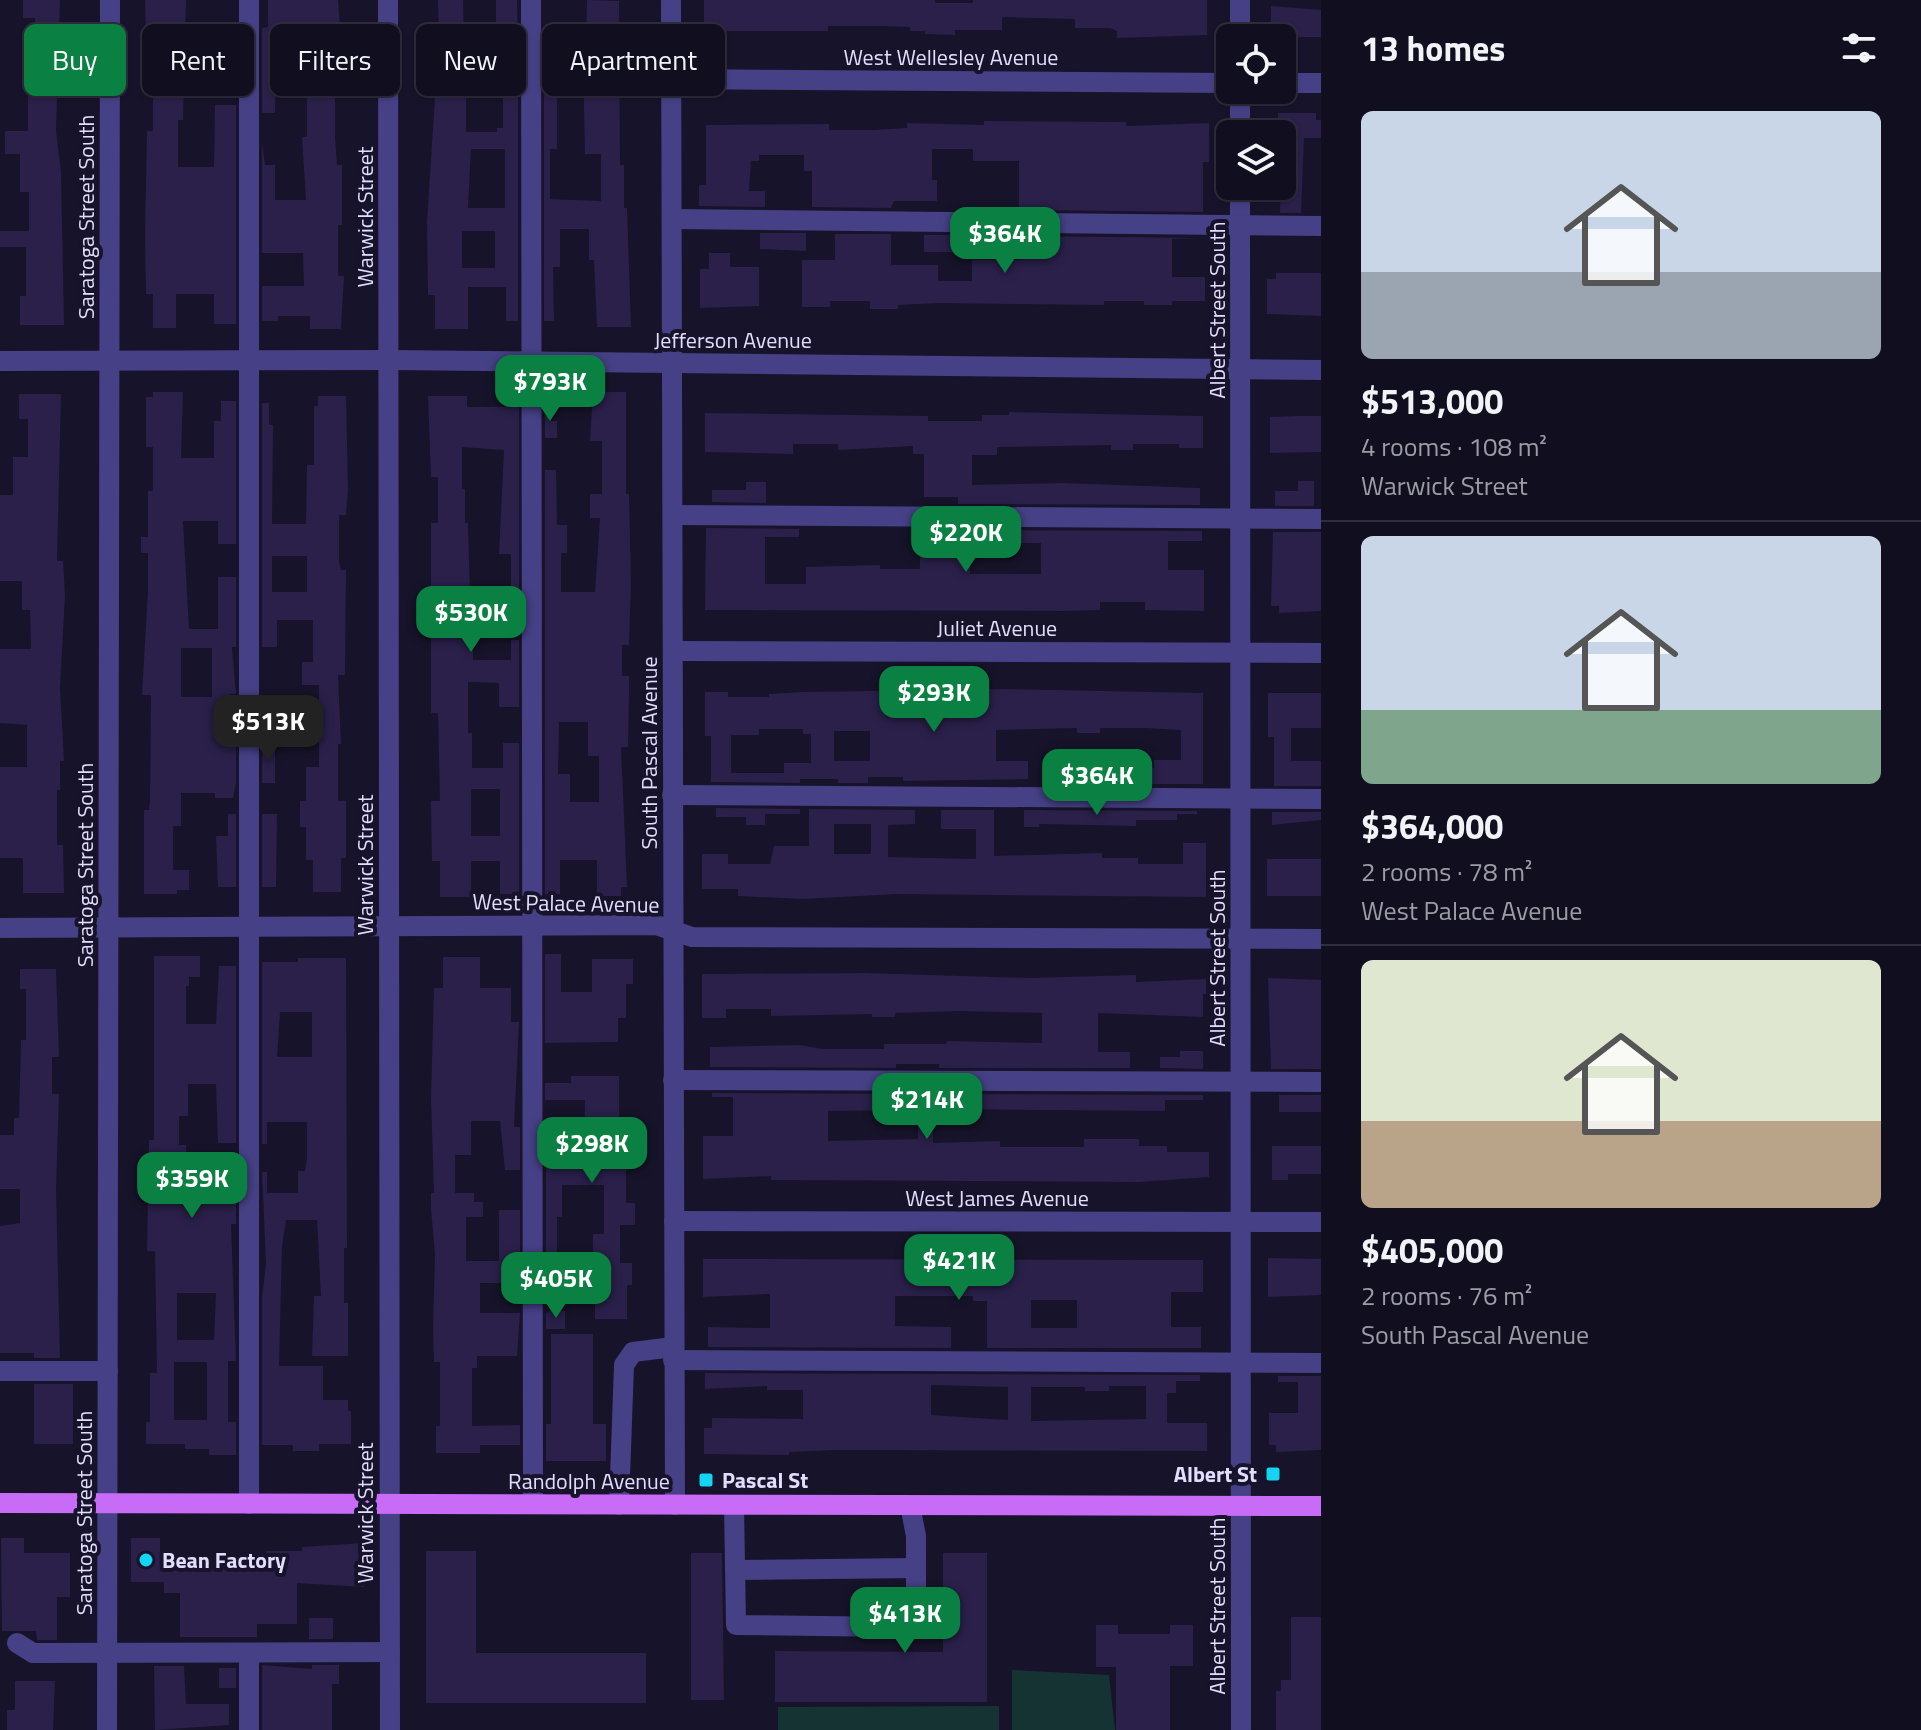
<!DOCTYPE html>
<html lang="en">
<head>
<meta charset="utf-8">
<style>
	body { margin:0; font-family:"Titillium Web",sans-serif; background:#1a1729; color:#f1f3f6; height:100vh; display:flex; flex-direction:column; font-size:30px; white-space:nowrap }
	* { box-sizing:border-box; margin:0 }
	p { font-size:26px; color:#9c9ca5 }
	.icon { flex:none; width:44px; height:44px; fill:none; stroke:currentColor; stroke-width:2; stroke-linecap:round; stroke-linejoin:round }
	.map { position:relative; flex:1; overflow:hidden }
	.panel { display:flex; flex-direction:column; background:#110e20; width:600px }
	.panel>* { flex:none }
	.guide { position:absolute; left:24px; top:24px; width:760px; height:72px; display:flex; gap:16px }
	.buttons { position:absolute; left:1216px; top:24px; display:grid; gap:16px }
	.buttons a { display:grid; place-items:center; width:80px; height:80px; border-radius:12px; background:#110e20; box-shadow:0 2px 6px #0004,0 0 0 2px #302e3e; font-size:40px }
	.price { position:absolute; translate:-50% -68px; padding:0 18px; border-radius:16px; background:#0b8043; color:#fff; font-size:26px; line-height:52px; filter:drop-shadow(0 2px 4px #0008) }
	.price::after { content:''; position:absolute; left:50%; top:48px; width:24px; height:18px; margin-left:-12px; background:inherit; clip-path:polygon(0 0,100% 0,50% 100%) }
	.price.current { background:#222; color:#fff }
	ul { padding:0; list-style:none }
	li { display:grid; align-content:center; gap:16px; height:424px; padding:0 40px }
	li+li { border-top:2px solid #302e3e }
	li span { display:grid; place-items:center; height:248px; border-radius:12px; color:#555 }
	li>.icon { margin-inline-start:auto }
	span .icon { width:144px; height:144px; fill:#fffc; stroke-width:1 }
	li b { font-size:34px }
	h2 { display:flex; justify-content:space-between; align-items:center; height:96px; padding:0 40px; font-size:34px }
	.chip { padding:0 28px; border-radius:12px; background:#110e20; box-shadow:0 2px 6px #0004,0 0 0 2px #302e3e; font-size:28px; line-height:72px }
	.chip.current { background:#0b8043; color:#fff }
	main { display:flex; flex:1; min-height:0 }
	.map>svg:first-child { display:block }
</style>
</head>
<body>
<main>
<div class="map">
<svg width="1321" height="1730" viewBox="0 0 1321 1730">
	<rect width="100%" height="100%" fill="#17132a"/>
	<!-- green -->
	<g fill="#163334">
		<polygon points="1012,1670 1109,1675 1115,1730 1012,1730"/>
		<polygon points="999,1706 999,1730 778,1730 778,1707"/>
	</g>
	<!-- building -->
	<g fill="#2a204a" fill-rule="evenodd">
		<polygon points="23,0 60,0 56,131 61,172 64,325 20,325 20,296 26,296 26,247 0,247 0,231 29,231 29,192 20,192 20,154 5,154 5,131 28,131 28,83 35,83 35,18 23,18"/>
		<polygon points="145,0 186,0 183,120 178,120 178,167 214,167 215,105 236,105 236,324 214,324 214,294 176,294 176,328 153,328 153,294 146,294 145,236 147,131 153,131 153,87 148,87"/>
		<polygon points="268,0 338,0 342,54 338,54 335,87 335,137 337,165 342,165 342,225 338,225 338,276 344,276 341,329 310,329 310,316 278,316 278,321 262,321 262,286 304,286 303,253 262,253 262,142 265,165 275,165 275,200 306,200 302,137 307,137 307,72 276,72 275,113 262,113 262,28 268,27"/>
		<polygon points="438,0 463,0 464,55 439,55"/>
		<polygon points="496,0 517,0 518,49 496,49"/>
		<polygon points="587,0 619,1 620,165 624,165 624,208 627,208 631,327 597,327 594,260 589,260 589,229 560,229 560,267 553,267 554,321 544,321 544,79 550,79 550,97 557,97 557,149 550,149 550,199 601,201 601,154 585,154 583,60 586,60"/>
		<polygon points="704,0 935,0 935,3 973,3 973,0 1207,0 1207,35 1117,38 1117,31 1110,28 1075,28 1075,19 1002,17 1002,30 955,30 955,35 925,34 925,31 910,31 910,27 882,26 828,26 828,31 715,31 704,28"/>
		<polygon points="1271,6 1321,10 1321,37 1280,37 1280,32 1271,32"/>
		<rect x="219" y="28" width="17" height="46"/>
		<path d="M503,79h15v242h-12v-34h-38v42h-33v-34h-7l-1,-73 8,-125h31v35h31v-4h6zM471,149h34v59h-37zM462,231h33v37h-33z"/>
		<polygon points="1278,113 1316,113 1316,120 1321,120 1321,138 1304,138 1301,213 1280,213 1282,134 1278,134"/>
		<polygon points="984,121 1126,122 1126,126 1209,123 1209,162 1203,162 1203,212 1023,210 1019,207 1019,161 973,161 973,149 932,149 932,180 937,180 937,201 894,201 891,208 812,207 812,171 804,171 804,155 759,155 759,161 751,161 749,191 765,191 765,207 699,206 699,185 706,185 706,125 829,124 829,130 873,130 907,128 907,123 984,125"/>
		<polygon points="760,233 806,233 806,251 760,249"/>
		<polygon points="835,234 891,234 891,265 938,265 938,281 972,281 972,260 1023,260 1023,236 1203,238 1172,239 1172,277 1205,277 1205,301 1172,301 1172,305 1144,305 1144,301 1104,301 1104,305 938,303 898,305 898,309 870,309 870,301 830,301 830,307 802,307 802,260 835,260"/>
		<rect x="924" y="235" width="60" height="17"/>
		<polygon points="709,253 730,253 730,267 759,267 759,306 700,308 700,269 709,269"/>
		<polygon points="1276,273 1321,273 1321,316 1267,314 1267,279 1276,279"/>
		<path d="M153,392h30l-2,66h33v-37h7v-20h15v143h-18v-23h-35l6,108h29v-52h18v70h-4l4,47h-6v49h6v40l-3,15h-18v-5h-34v33h-8v44h16v20h-12v4h-33v-84h5l1,-9 1,-106h-9l6,-105v-37h-7v-16h7v-46h5v-44h-7v-50h7zM181,648h31v49h-31z"/>
		<path d="M593,392h33v102h3l2,89 -2,62h-7v31h7v15l-1,56h-7l6,140h-6v9h-24v-36h-37v34h-15v-424h11l1,55h10v28h-6v39h34l5,-74h-10v-24h12v-53h-12zM559,722h29v34h11v46h-29v-28h-12z"/>
		<polygon points="19,394 61,394 57,561 63,561 65,595 60,688 64,761 60,761 60,790 57,790 57,845 63,845 64,893 23,893 23,858 0,858 0,767 27,767 27,725 0,723 0,649 31,649 30,610 22,610 22,581 0,581 0,495 13,495 13,457 28,457 28,419 19,419"/>
		<path d="M318,396h28l2,93 -2,26h-7v46l2,9h5l-1,105h-7l3,69h-3v57h8v57h-5v34h-28v-32h-7v-33h-6v-26h6v-34h13v-82h-17v-23h11v-42h-36v27h-15v-244h7v22h4l-1,99h34l1,-59h7v-59h4zM272,556h35v36h-35z"/>
		<path d="M428,396h39v11h38v-6h14v209h-8v-56h-12l5,-104 -42,-3v42h3v34h3l2,72 2,12h6v15h-5v38h38v-20h8v67h-20v-24l-31,-1v51h4v35h31v-25h16v151h-19v-33h-29v36h-31v-36h-8l-1,-60h9l-2,-88h-7v-190h7v-46h-7zM471,789h29v47h-29z"/>
		<polygon points="545,401 551,401 551,421 557,421 557,438 545,438"/>
		<polygon points="1009,412 1203,416 1203,448 1179,448 1179,444 1133,444 1133,450 1111,450 1111,445 997,447 997,455 972,455 972,485 1064,483 1200,488 1200,505 958,504 958,497 924,497 924,454 913,454 913,446 838,450 838,444 793,444 793,454 705,452 705,413 928,416 928,421 982,421 982,415 1009,415"/>
		<polygon points="1299,416 1321,416 1321,452 1270,453 1270,417"/>
		<polygon points="1298,481 1314,481 1314,506 1275,506 1275,491 1298,491"/>
		<polygon points="746,482 766,482 766,503 712,502 712,490 746,490"/>
		<path d="M706,528l93,1v8h-34v47h41v-17l74,-2v4h40v-39l282,1v10h-34v29h36v41l-59,-1v-8h-45v8l-36,1 -359,-1zM970,537h49v6h22v31h-71z"/>
		<polygon points="1273,532 1321,532 1321,611 1279,613 1279,606 1271,606"/>
		<path d="M1008,689l195,4v91h-137v-10h10v-12h14v6h64v-8h27v-30l-35,-2h-46v5h-23v-5l-81,2v31h32v18l-125,2v-4h-35v6h-30v-4h-38v4l-89,-1v-46h-6v-44h23v5h41v-3l34,-2zM759,729h44v5h8v29h-27v10h-53v-38h28zM834,731h36v30h-36z"/>
		<polygon points="1268,693 1321,693 1321,728 1291,728 1291,761 1321,761 1321,786 1274,786 1274,737 1268,737"/>
		<rect x="262" y="743" width="13" height="40"/>
		<polygon points="716,808 800,809 800,814 765,814 765,825 746,825 746,817 716,817"/>
		<path d="M809,809l106,1v14l-27,1v32l88,2v-30h-35v-19h53v46l108,-3v5h36v6h45v-21h23v54l-309,-3 -93,5 -66,-3v-7h-36v-35h26v10h42l4,-18h35zM834,824h37v30h-37z"/>
		<polygon points="1024,810 1197,811 1197,814 1177,814 1177,820 1136,820 1136,826 1039,824 1039,827 1024,827"/>
		<polygon points="1272,812 1321,812 1321,820 1272,825"/>
		<polygon points="228,814 236,814 236,887 218,887 216,836 228,836"/>
		<polygon points="262,814 277,814 276,887 262,887"/>
		<rect x="1267" y="859" width="54" height="37"/>
		<polygon points="545,954 561,954 561,992 592,992 592,959 633,959 633,984 626,984 626,1018 618,1018 618,1042 545,1043"/>
		<path d="M154,956h46v21h-11v9h-3v38h30l3,-58h17v177h-18l-2,-59h-28v32h-9v29h7v50h32v-23h18v52h-5l5,137h-8v61h8v33h-27v-6h-24v-5h-39v-22h4v-49h7l-2,-122h-8l2,-111h5zM177,1293h39l-2,47h-37zM174,1362h33v58h-33z"/>
		<polygon points="443,957 480,957 480,988 511,988 511,1022 519,1022 514,1127 520,1127 520,1170 505,1170 500,1121 471,1121 471,1155 455,1155 455,1193 474,1193 474,1202 483,1202 483,1217 466,1217 466,1261 499,1261 499,1210 520,1210 520,1283 480,1283 480,1313 520,1313 517,1356 477,1356 477,1368 472,1368 472,1426 520,1425 520,1445 480,1445 480,1453 436,1453 436,1426 440,1426 440,1362 434,1362 433,1328 435,1254 431,1209 431,1193 434,1193 431,1099 434,988 443,988"/>
		<path d="M298,958h48l1,290h-3v55h4v53h-36l2,-60h7l-4,-76h-31l-4,26 -3,120h44v34h25v11h3v33h-32v7h-26v-6h-31v-147l4,-34 -4,-92h5v21h31v-22h7l2,-13v-36h-40v22h-5v-182h36zM280,1012h32v45h-35z"/>
		<polygon points="20,969 56,969 59,1057 52,1057 52,1094 59,1094 56,1189 60,1358 34,1358 34,1353 0,1353 0,1226 20,1223 20,1189 0,1189 0,1135 14,1135 14,1118 19,1118 21,1040 26,1040 26,989 20,989"/>
		<polygon points="866,973 1030,978 1136,975 1136,982 1206,979 1206,994 1203,994 1203,1017 1098,1013 1098,1052 1130,1052 1130,1068 939,1068 939,1064 896,1064 896,1068 710,1067 710,1047 800,1045 822,1049 884,1049 884,1044 946,1044 947,1041 1042,1043 1042,1013 961,1011 895,1013 895,1017 872,1017 872,1014 771,1016 771,1009 726,1009 726,1018 702,1018 702,974"/>
		<polygon points="1268,978 1321,980 1321,1069 1271,1069"/>
		<polygon points="1180,1051 1203,1051 1203,1069 1160,1068 1160,1057 1180,1057"/>
		<polygon points="571,1076 619,1076 619,1158 626,1158 626,1203 635,1203 635,1225 620,1225 620,1263 632,1263 632,1285 627,1285 627,1319 595,1319 595,1297 602,1297 602,1258 593,1258 593,1234 604,1234 604,1185 562,1185 562,1217 557,1217 557,1264 563,1264 563,1284 546,1284 546,1136 585,1136 585,1100 545,1100 545,1083 571,1083"/>
		<path d="M712,1093l491,2v5h-38v11l-228,-2v6h-4v28l67,-2v6h84v-8h55v7h28v6h42v25l-70,5 -368,-2v-4l-68,3v-43h30v-39h-21zM918,1110v29l-90,2v-30z"/>
		<rect x="1279" y="1095" width="42" height="17"/>
		<polygon points="1272,1146 1321,1146 1321,1174 1288,1174 1288,1180 1272,1180"/>
		<polygon points="1268,1258 1321,1259 1321,1295 1268,1297"/>
		<path d="M703,1259l500,1v32h-32v35h30v21h-214v-47h-14v-5h-78v30l56,1v21l-243,-1v-20l62,1v-34l-67,3zM1031,1300h46v28h-46z"/>
		<polygon points="550,1311 565,1311 565,1329 546,1329 546,1313"/>
		<polygon points="551,1334 593,1334 593,1424 606,1424 606,1461 546,1461 546,1424 551,1424"/>
		<path d="M705,1373l495,2v6h-24v12h-9v30h40v28l-373,-1 -45,2v3l-85,-1v-26h8v-10l91,1v-29h-36v-4l-62,3zM931,1385l77,2v33l-77,-5zM1109,1386h37v33l-115,2v-34h54v4h24z"/>
		<polygon points="1278,1376 1321,1376 1321,1450 1276,1452 1276,1445 1269,1445 1269,1413 1298,1413 1298,1382 1278,1382"/>
		<rect x="34" y="1384" width="39" height="60"/>
		<polygon points="1,1538 24,1538 24,1553 70,1553 70,1597 57,1597 57,1640 37,1640 36,1631 2,1631"/>
		<polygon points="131,1538 160,1538 160,1555 183,1555 187,1562 224,1562 224,1568 266,1568 266,1551 302,1551 302,1547 364,1543 364,1587 297,1583 297,1624 257,1624 257,1637 180,1637 180,1593 164,1593 164,1582 131,1582"/>
		<polygon points="426,1551 476,1551 476,1653 646,1653 646,1703 426,1703"/>
		<polygon points="691,1553 722,1553 724,1700 691,1700"/>
		<polygon points="943,1553 987,1553 987,1702 775,1702 775,1651 943,1652"/>
		<polygon points="1291,1617 1321,1617 1321,1730 1276,1730 1276,1691 1281,1691 1281,1680 1291,1680"/>
		<rect x="309" y="1618" width="24" height="21"/>
		<polygon points="1096,1625 1118,1625 1118,1634 1170,1634 1170,1625 1193,1625 1193,1666 1170,1666 1170,1730 1116,1730 1116,1667 1096,1667"/>
		<polygon points="262,1665 312,1669 312,1665 339,1665 339,1684 332,1684 332,1730 262,1730"/>
		<polygon points="154,1666 184,1666 186,1704 229,1704 229,1725 155,1730"/>
		<rect x="219" y="1668" width="17" height="20"/>
		<polygon points="15,1681 55,1681 53,1730 7,1730 7,1710 15,1710"/>
	</g>
	<g fill="none" stroke-linecap="round" stroke-linejoin="round">
		<!-- minor -->
		<g stroke="#464086" stroke-width="20">
			<polyline points="249,0 249,1504"/>
			<polyline points="388,0 390,1730"/>
			<polyline points="531,0 533,1504"/>
			<polyline points="671,0 675,1505"/>
			<polyline points="1240,0 1240,38"/>
			<polyline points="672,79 1230,83"/>
			<polyline points="1282,83 1321,83"/>
			<polyline points="1240,90 1240,134"/>
			<polyline points="1240,186 1241,1730"/>
			<polyline points="673,219 1321,226"/>
			<polyline points="0,361 389,360 1321,370"/>
			<polyline points="673,515 1321,519"/>
			<polyline points="673,651 1321,653"/>
			<polyline points="672,795 1321,799"/>
			<polyline points="0,928 656,925 692,937 1321,939"/>
			<polyline points="673,1080 1321,1082"/>
			<polyline points="674,1221 1321,1222"/>
			<polyline points="673,1360 1321,1363"/>
			<polyline points="0,1371 108,1371"/>
			<polyline points="619,1505 624,1365 633,1352 673,1347"/>
			<polyline points="734,1505 736,1625 900,1627 916,1614 916,1536 910,1505"/>
			<polyline points="735,1570 916,1568"/>
			<polyline points="17,1643 33,1653 390,1652"/>
			<polyline points="107,1730 110,0"/>
			<polyline points="249,1730 249,1654"/>
		</g>
		<!-- major -->
		<polyline stroke="#c86bf6" stroke-width="20" points="0,1503 1321,1506"/>
	</g>
	<!-- markers -->
	<g fill="#15d3f2" stroke="#17132a" stroke-width="3">
		<rect x="1265" y="1466" width="16" height="16" rx="4"/>
		<rect x="698" y="1472" width="16" height="16" rx="4"/>
		<circle cx="146" cy="1560" r="8"/>
	</g>
	<g text-anchor="middle" stroke-width="8" stroke-linejoin="round" paint-order="stroke">
		<!-- street labels -->
		<g font-size="22" fill="#e2ddfd" stroke="#17132a">
			<text x="951" y="65">West Wellesley Avenue</text>
			<text transform="translate(86 217) rotate(-90)" y="8">Saratoga Street South</text>
			<text transform="translate(365 217) rotate(-90)" y="8">Warwick Street</text>
			<text transform="translate(1217 310) rotate(-90)" y="8">Albert Street South</text>
			<text x="733" y="348">Jefferson Avenue</text>
			<text x="997" y="636">Juliet Avenue</text>
			<text transform="translate(649 753) rotate(-90)" y="8">South Pascal Avenue</text>
			<text transform="translate(85 865) rotate(-90)" y="8">Saratoga Street South</text>
			<text transform="translate(365 865) rotate(-90)" y="8">Warwick Street</text>
			<text transform="translate(566 903) rotate(1)" y="8">West Palace Avenue</text>
			<text transform="translate(1217 958) rotate(-90)" y="8">Albert Street South</text>
			<text x="997" y="1206">West James Avenue</text>
			<text x="589" y="1489">Randolph Avenue</text>
			<text transform="translate(84 1513) rotate(-90)" y="8">Saratoga Street South</text>
			<text transform="translate(365 1513) rotate(-90)" y="8">Warwick Street</text>
			<text transform="translate(1217 1606) rotate(-90)" y="8">Albert Street South</text>
		</g>
		<!-- poi labels -->
		<g font-size="22" font-weight="bold" fill="#e2ddfd" stroke="#17132a" text-anchor="start">
			<text x="1257" y="1482" text-anchor="end">Albert St</text>
			<text x="722" y="1488">Pascal St</text>
			<text x="162" y="1568">Bean Factory</text>
		</g>
	</g>
</svg>
<div class="buttons">
<a><svg class="icon" aria-label="locate" viewBox="0 0 24 24"><circle cx="12" cy="12" r="6"/><path d="M12 2v4M12 18v4M2 12h4M18 12h4"/></svg></a>
<a><svg class="icon" aria-label="layers" viewBox="0 0 24 24"><path d="M12 4l9 5-9 5-9-5zM3 14l9 5 9-5"/></svg></a>
</div>
<b class="price" style="left:1005px;top:275px">$364K</b>
<b class="price" style="left:550px;top:423px">$793K</b>
<b class="price" style="left:966px;top:574px">$220K</b>
<b class="price" style="left:471px;top:654px">$530K</b>
<b class="price" style="left:934px;top:734px">$293K</b>
<b class="price current" style="left:268px;top:763px">$513K</b>
<b class="price" style="left:1097px;top:817px">$364K</b>
<b class="price" style="left:927px;top:1141px">$214K</b>
<b class="price" style="left:592px;top:1185px">$298K</b>
<b class="price" style="left:192px;top:1220px">$359K</b>
<b class="price" style="left:959px;top:1302px">$421K</b>
<b class="price" style="left:556px;top:1320px">$405K</b>
<b class="price" style="left:905px;top:1655px">$413K</b>
<div class="guide">
<a class="chip current">Buy</a>
<a class="chip">Rent</a>
<a class="chip">Filters</a>
<a class="chip">New</a>
<a class="chip">Apartment</a>
</div>
</div>
<section class="panel">
<h2>13 homes<svg class="icon" aria-label="filters" viewBox="0 0 24 24"><path d="M4 7h16M4 17h16"/><circle cx="9" cy="7" r="2"/><circle cx="15" cy="17" r="2"/></svg></h2>
<ul>
<li><span style="background:linear-gradient(#c9d6e8 65%,#9aa5b1 0)"><svg class="icon" aria-label="home" viewBox="0 0 24 24"><path d="M3 11l9-7 9 7M6 9v11h12V9"/></svg></span><div><b>$513,000</b><p>4 rooms · 108 m²</p><p>Warwick Street</p></div></li>
<li><span style="background:linear-gradient(#c9d6e8 70%,#7fa58c 0)"><svg class="icon" aria-label="home" viewBox="0 0 24 24"><path d="M3 11l9-7 9 7M6 9v11h12V9"/></svg></span><div><b>$364,000</b><p>2 rooms · 78 m²</p><p>West Palace Avenue</p></div></li>
<li><span style="background:linear-gradient(#dfe7d0 65%,#b9a48a 0)"><svg class="icon" aria-label="home" viewBox="0 0 24 24"><path d="M3 11l9-7 9 7M6 9v11h12V9"/></svg></span><div><b>$405,000</b><p>2 rooms · 76 m²</p><p>South Pascal Avenue</p></div></li>
</ul>
</section>
</main>
</body>
</html>
